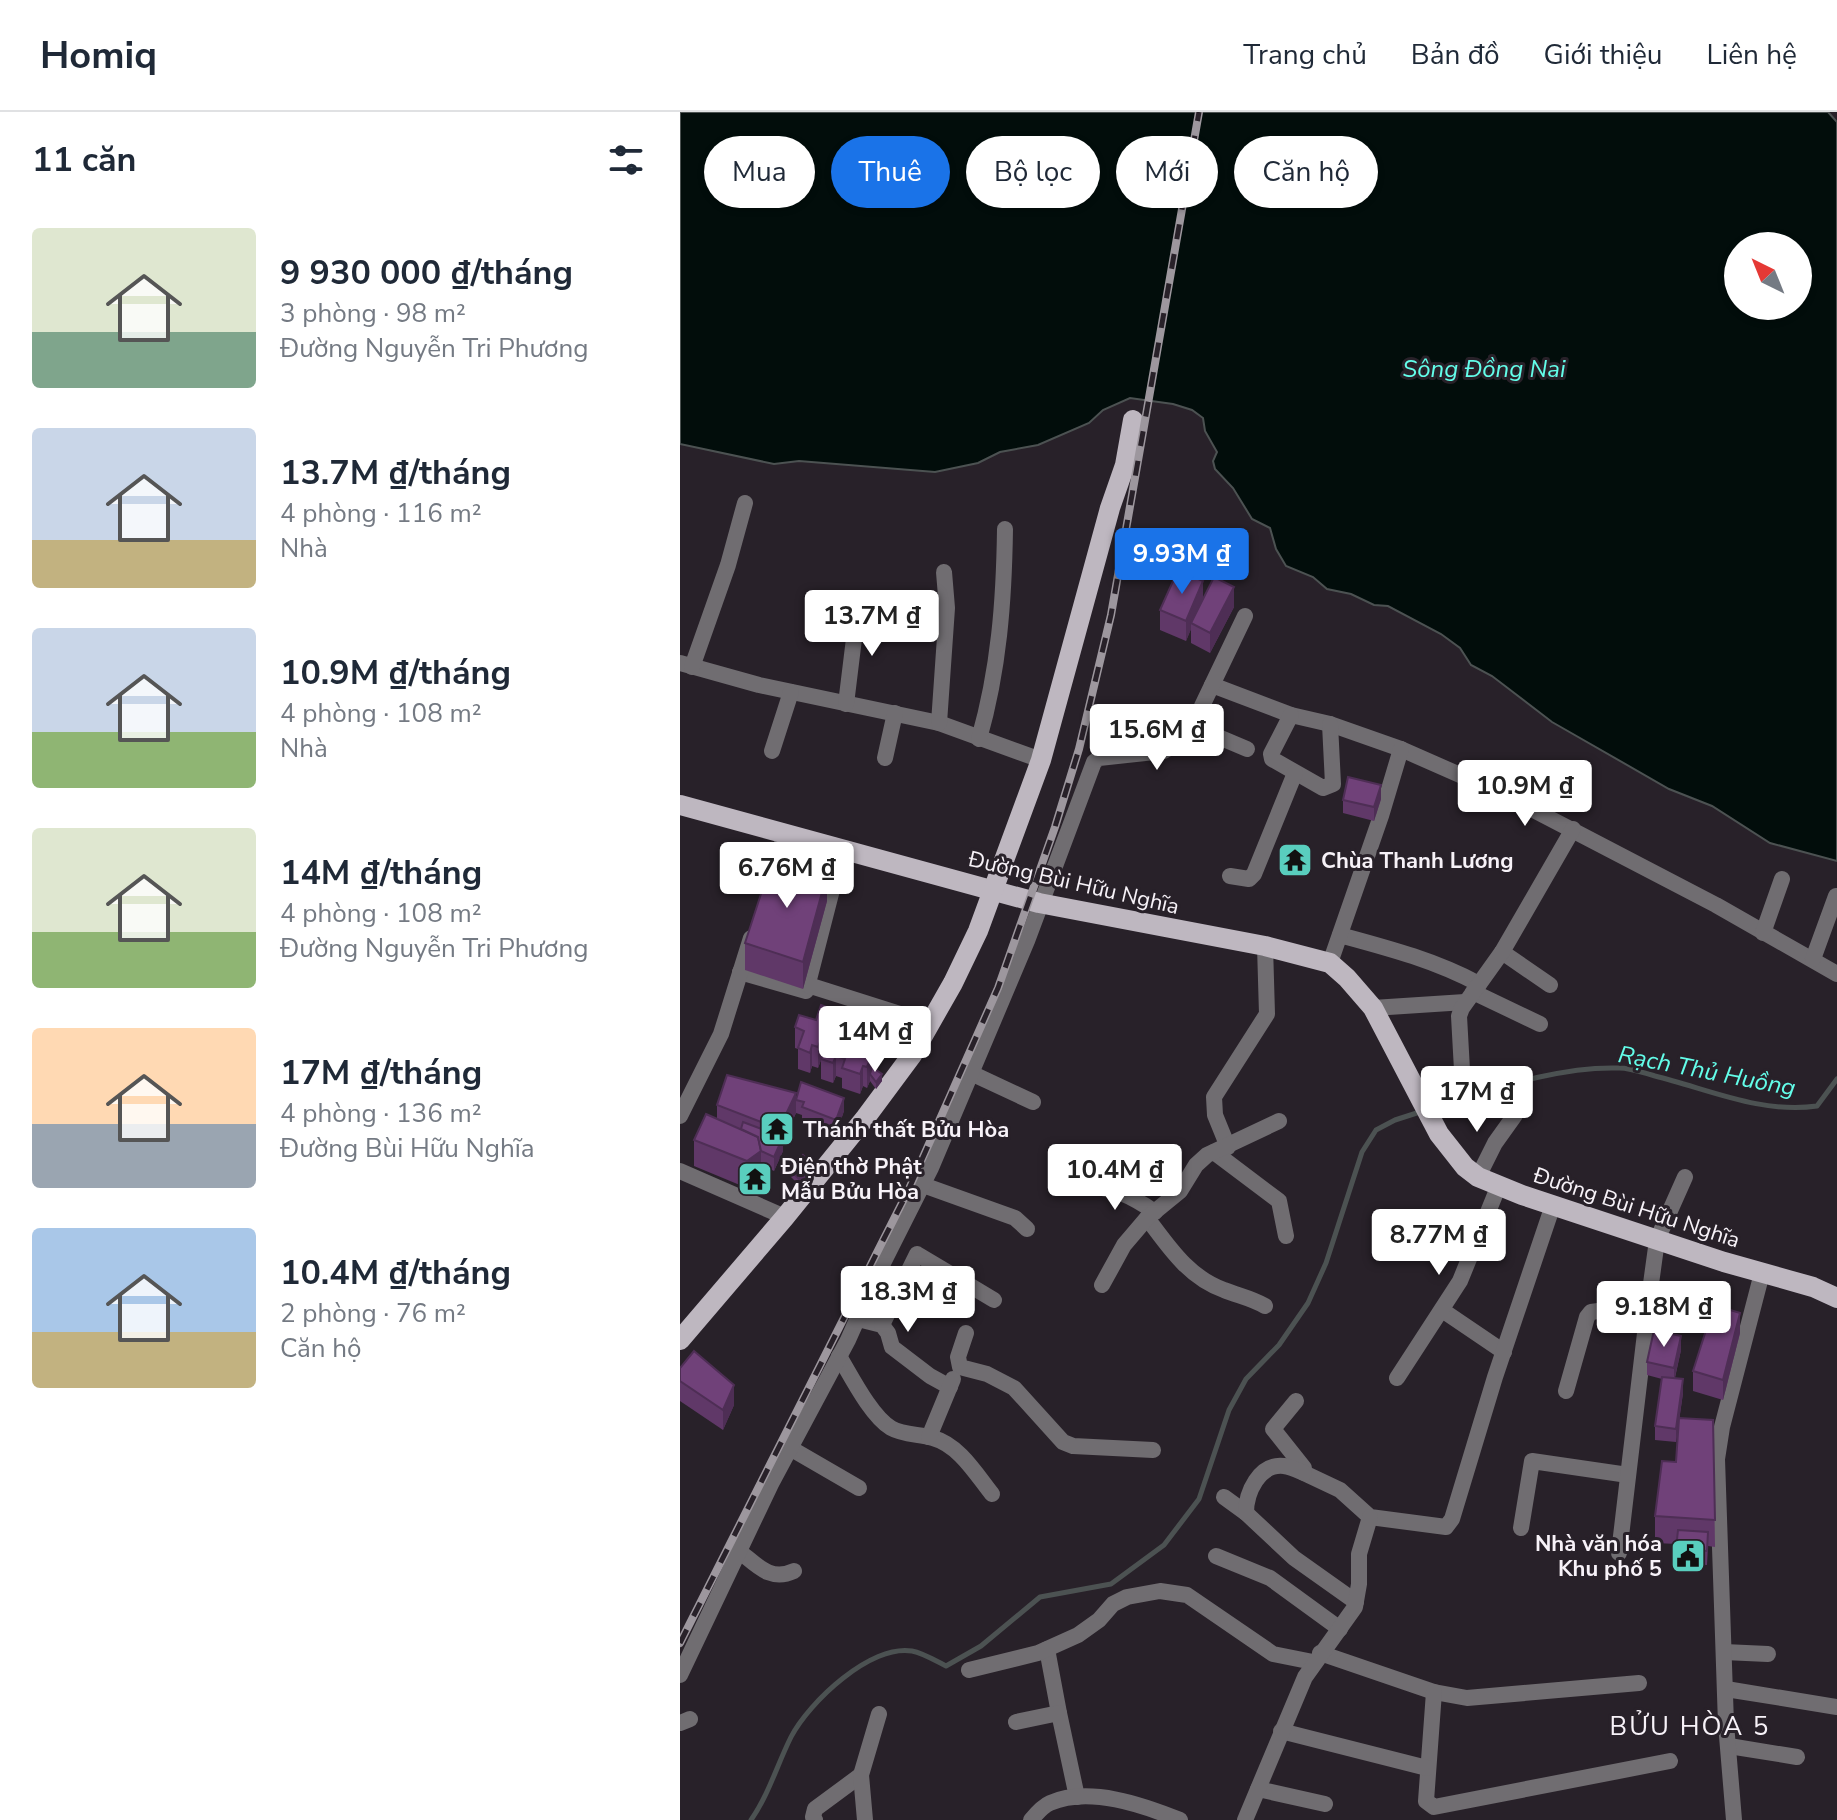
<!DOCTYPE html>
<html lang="vi">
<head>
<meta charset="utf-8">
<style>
	body { margin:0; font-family:"Nunito Sans",sans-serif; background:#f2f2f3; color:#1f2937; height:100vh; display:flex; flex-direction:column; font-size:30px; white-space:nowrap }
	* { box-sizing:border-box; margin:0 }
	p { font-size:26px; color:#747a83 }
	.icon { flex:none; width:44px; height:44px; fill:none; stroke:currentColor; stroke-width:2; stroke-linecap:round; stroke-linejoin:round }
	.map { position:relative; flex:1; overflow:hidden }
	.sheet { display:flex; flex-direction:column; background:#fff; width:680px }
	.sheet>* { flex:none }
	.guide { position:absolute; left:24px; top:24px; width:760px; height:72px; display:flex; gap:16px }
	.needle { width:52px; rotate:317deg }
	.fabs { position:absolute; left:1044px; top:120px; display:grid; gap:16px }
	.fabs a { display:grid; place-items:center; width:88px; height:88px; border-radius:50%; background:#fff; box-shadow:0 2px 6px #0004; font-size:40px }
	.price { position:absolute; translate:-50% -68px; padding:0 18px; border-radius:8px; background:#fff; color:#222; font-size:26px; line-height:52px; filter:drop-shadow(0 2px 4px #0008) }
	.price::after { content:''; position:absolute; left:50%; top:48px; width:24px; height:18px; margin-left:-12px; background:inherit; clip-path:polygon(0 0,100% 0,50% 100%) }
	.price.selected { background:#1a73e8; color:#fff }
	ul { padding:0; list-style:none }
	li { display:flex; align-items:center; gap:24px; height:200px; padding:0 32px }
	li span { display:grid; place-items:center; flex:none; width:224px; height:160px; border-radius:8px; color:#555 }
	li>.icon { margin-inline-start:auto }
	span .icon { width:96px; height:96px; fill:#fffc; stroke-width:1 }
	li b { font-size:34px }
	h2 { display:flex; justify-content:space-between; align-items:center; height:96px; padding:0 32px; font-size:34px }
	.chip { padding:0 28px; border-radius:36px; background:#fff; box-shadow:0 2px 6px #0004; font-size:28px; line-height:72px }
	.chip.selected { background:#1a73e8; color:#fff }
	header { display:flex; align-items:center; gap:48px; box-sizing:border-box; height:112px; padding:0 40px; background:#fff; border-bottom:2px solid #e0e1e3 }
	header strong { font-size:38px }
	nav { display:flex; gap:44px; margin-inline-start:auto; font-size:28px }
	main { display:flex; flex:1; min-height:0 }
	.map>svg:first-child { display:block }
</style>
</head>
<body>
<header>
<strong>Homiq</strong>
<nav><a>Trang chủ</a><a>Bản đồ</a><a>Giới thiệu</a><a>Liên hệ</a></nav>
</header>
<main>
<section class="sheet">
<h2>11 căn<svg class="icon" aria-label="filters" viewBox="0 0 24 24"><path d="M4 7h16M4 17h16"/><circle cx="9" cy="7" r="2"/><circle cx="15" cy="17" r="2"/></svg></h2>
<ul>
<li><span style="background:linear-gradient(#dfe7d0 65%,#7fa58c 0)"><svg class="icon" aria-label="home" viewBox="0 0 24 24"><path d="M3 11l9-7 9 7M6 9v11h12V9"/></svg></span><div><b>9 930 000 ₫/tháng</b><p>3 phòng · 98 m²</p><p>Đường Nguyễn Tri Phương</p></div></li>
<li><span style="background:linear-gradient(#c9d6e8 70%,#c2b280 0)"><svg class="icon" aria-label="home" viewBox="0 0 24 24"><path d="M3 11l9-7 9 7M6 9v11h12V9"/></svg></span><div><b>13.7M ₫/tháng</b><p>4 phòng · 116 m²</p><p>Nhà</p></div></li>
<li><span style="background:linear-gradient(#c9d6e8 65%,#8fb573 0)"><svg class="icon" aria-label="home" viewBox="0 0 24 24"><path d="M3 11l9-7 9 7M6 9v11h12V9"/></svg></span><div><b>10.9M ₫/tháng</b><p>4 phòng · 108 m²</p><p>Nhà</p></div></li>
<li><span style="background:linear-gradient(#dfe7d0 65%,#8fb573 0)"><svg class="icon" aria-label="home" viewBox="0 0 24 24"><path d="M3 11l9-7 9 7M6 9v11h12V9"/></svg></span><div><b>14M ₫/tháng</b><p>4 phòng · 108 m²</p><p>Đường Nguyễn Tri Phương</p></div></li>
<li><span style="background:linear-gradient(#ffd9b3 60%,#9aa5b1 0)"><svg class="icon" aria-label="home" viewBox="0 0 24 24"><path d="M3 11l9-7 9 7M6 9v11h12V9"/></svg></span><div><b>17M ₫/tháng</b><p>4 phòng · 136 m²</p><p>Đường Bùi Hữu Nghĩa</p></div></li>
<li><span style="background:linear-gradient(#a9c7e8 65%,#c2b280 0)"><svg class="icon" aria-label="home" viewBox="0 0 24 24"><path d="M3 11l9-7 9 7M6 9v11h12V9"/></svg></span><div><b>10.4M ₫/tháng</b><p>2 phòng · 76 m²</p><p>Căn hộ</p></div></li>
</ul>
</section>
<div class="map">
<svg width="1157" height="1708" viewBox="0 0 1157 1708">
	<rect width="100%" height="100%" fill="#282129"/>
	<!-- water -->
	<path fill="#020d0b" stroke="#4c5252" stroke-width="2" fill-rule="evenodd" d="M0,0h1148l9,10v739l-67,-18 -58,-37 -43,-17 -117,-67 -60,-46 -21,-11 -11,-17 -19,-14 -53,-28 -14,-1 -23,-11 -24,-5 -14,-12 -27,-11 -10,-17 -6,-21 -18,-9 -19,-31 -18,-19 -2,-8 4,-9 -12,-21 -2,-13 -11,-8 -19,-6 -43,-6 -27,12 -14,13 -51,22 -38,7 -22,11 -43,9 -136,-11 -25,3 -94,-20zM1058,134h60v60h-60z"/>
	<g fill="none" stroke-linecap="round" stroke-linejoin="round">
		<!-- stream -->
		<g stroke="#4c5252" stroke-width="5">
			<path d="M753,996c59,-18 124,-42 186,-40 12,0 25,5 36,8 53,13 106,38 162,30l20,-27"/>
			<path d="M71,1708c18,-26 26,-55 40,-83 18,-35 80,-93 121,-86 11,2 24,10 34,15l35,-20 59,-49 71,-13 53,-39 35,-46 30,-89 17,-31 33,-34 29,-42 18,-40 36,-111 14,-22 19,-10 28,-9"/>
		</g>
		<!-- minor -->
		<g stroke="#706d71" stroke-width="16">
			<polyline points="0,551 79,573 259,611 361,648"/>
			<polyline points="12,555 48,453 65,391"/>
			<polyline points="532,573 611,603 650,612 721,637 823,682 1036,793 1157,862"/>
			<polyline points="166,592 178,494"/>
			<polyline points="611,603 591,642 592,647 643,676 653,672 650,612"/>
			<polyline points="259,611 267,496 264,460"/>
			<polyline points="515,615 567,637"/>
			<path d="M299,627c20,-70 25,-138 26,-210"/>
			<polyline points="92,639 111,580"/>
			<polyline points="205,646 215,601"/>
			<polyline points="550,764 569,767 574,762 615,661"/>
			<polyline points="91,766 105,722"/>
			<polyline points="1083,821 1102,767"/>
			<path d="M660,823c48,13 94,25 139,49"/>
			<polyline points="822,840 870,873"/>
			<polyline points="1133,847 1156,784"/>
			<polyline points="650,851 701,704 721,637"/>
			<polyline points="60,860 126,879 162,739"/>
			<polyline points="128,873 251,912"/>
			<polyline points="793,880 860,912"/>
			<polyline points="693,896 785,890"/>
			<polyline points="782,958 779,904 782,896 822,840 893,717"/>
			<polyline points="293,962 353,990"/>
			<polyline points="0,1004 41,922 71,826"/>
			<polyline points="548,1035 535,1003 534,985 587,902 585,834"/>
			<polyline points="534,1040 599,1089 606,1124"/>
			<polyline points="0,1059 105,1105"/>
			<polyline points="798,1065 815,1031 835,1003"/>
			<polyline points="243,1073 335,1106 347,1117"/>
			<path d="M403,1074c30,1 47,9 72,26"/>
			<path d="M467,1106c22,29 41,59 77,72 15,6 27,8 41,16"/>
			<polyline points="422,1173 444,1133 467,1106 500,1079 516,1053 527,1043 599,1009"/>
			<polyline points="762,1198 824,1240"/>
			<polyline points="178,1207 202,1213 208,1221 212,1235 250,1264 270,1275"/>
			<polyline points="202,1213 237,1142 314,1188"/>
			<polyline points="286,1221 278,1245 280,1255 307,1262 334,1276 383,1330 393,1334 473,1338"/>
			<path d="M159,1244c12,20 32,60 52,72 12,7 28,6 42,10 26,7 43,36 59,56"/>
			<polyline points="717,1266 780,1169 819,1073"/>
			<polyline points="886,1279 907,1205 911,1200 954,1194 970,1179 977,1128 1005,1065"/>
			<polyline points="616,1289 593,1317 624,1356 624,1361 660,1378 690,1405 766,1415 772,1407 815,1265 873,1093"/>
			<polyline points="249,1325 273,1267"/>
			<polyline points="110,1336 179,1376"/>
			<polyline points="544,1385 566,1401 614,1446 676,1490"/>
			<path d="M566,1401c0,-20 13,-50 38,-47 7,1 13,4 20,7"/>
			<polyline points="841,1416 852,1349 948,1363"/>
			<path d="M59,1439c18,14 31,31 55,20"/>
			<polyline points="939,1441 970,1179"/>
			<polyline points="536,1444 590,1466 660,1517"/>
			<polyline points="367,1537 379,1601"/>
			<polyline points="1044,1540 1088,1542"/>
			<polyline points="640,1541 754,1580 787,1586 959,1571"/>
			<polyline points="289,1558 358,1541 398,1523 419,1508 433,1492 447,1485 480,1479 507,1483 593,1542 633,1550"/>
			<polyline points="0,1563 91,1372 168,1228 196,1165 251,1056 347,829 414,650 419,646 484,639 502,628 515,615 522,594 565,504"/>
			<polyline points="1046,1577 1157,1595"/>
			<polyline points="754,1580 746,1689 754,1695 990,1649"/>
			<polyline points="336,1610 379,1601 397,1685"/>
			<polyline points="0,1611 10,1607"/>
			<polyline points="601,1619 747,1656"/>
			<polyline points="1049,1634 1117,1645"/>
			<polyline points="578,1677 645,1692"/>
			<polyline points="135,1708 133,1705 135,1697 181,1663"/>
			<polyline points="185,1708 181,1663 199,1602"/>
			<path d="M351,1708c5,-6 12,-14 19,-17 39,-17 93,2 130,17"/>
			<polyline points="565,1708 625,1565 675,1495 679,1472 679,1442 690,1405"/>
			<polyline points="1054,1708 1046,1612 1037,1347 1042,1315 1082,1161"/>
		</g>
		<!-- major -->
		<g stroke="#beb7c0" stroke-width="20">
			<polyline points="0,693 359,791 585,834 650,851 667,866 693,896 759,1022 785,1055 798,1065 842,1083 1044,1150 1133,1175 1157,1186"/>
			<polyline points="0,1228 105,1105 186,1005 232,943 273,871 298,819 361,648 430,396 445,353 453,308"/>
		</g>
		<!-- rail casing -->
		<g stroke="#9d979e" stroke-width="8">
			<polyline id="rail" points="0,1531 228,1079 318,876 375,715 399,637 431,503 519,0"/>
		</g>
		<!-- rail -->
		<use href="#rail" stroke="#282129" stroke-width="5" stroke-dasharray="15" stroke-linecap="butt"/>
	</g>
	<!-- wall -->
	<g fill="#603868">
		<polygon points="523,487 554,495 530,541 511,531 511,517 506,529 480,518 480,498"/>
		<polygon points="701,687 694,709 663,701 663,688"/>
		<polygon points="147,789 123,877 65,858 65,831"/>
		<polygon points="115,915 201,936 194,957 202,969 196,977 190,969 187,976 183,974 180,982 162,976 162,966 156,964 153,971 141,967 141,948 138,956 132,954 130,961 118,957 118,937 115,936"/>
		<polygon points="116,988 164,999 156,1022 122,1008 122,1003 116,1001 103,1029 103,1039 94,1059 81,1053 81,1066 67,1076 14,1054 14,1028 37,1007 37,993"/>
		<polygon points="110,1058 132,1058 119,1073 110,1064"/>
		<polygon points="1060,1221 1043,1288 1013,1279 1013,1259"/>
		<polygon points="1001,1238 995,1266 1003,1281 996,1330 975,1328 975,1314 982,1267 967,1263 967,1250"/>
		<polygon points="0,1256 54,1293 43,1318 0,1289"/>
		<polygon points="1033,1308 1035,1435 1028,1434 1027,1453 996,1451 997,1432 975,1431 975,1404 996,1350"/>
	</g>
	<!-- shaded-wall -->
	<g fill="#4e2e55">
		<polygon points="523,469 523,489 511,511 511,517 506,529 506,509"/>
		<polygon points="554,475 554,495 530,541 530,521"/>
		<polygon points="701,673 701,687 694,709 694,695"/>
		<polygon points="147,762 147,789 123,877 123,850"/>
		<polygon points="201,916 201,936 191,964 190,962 190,969 187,976 187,955"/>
		<polygon points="143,922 143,943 138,956 138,935"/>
		<polygon points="132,933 132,954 130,961 130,941"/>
		<polygon points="156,944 156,964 153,971 153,951"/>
		<polygon points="183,954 183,974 180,982 180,962"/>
		<polygon points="202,962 202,969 196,977 196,970"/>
		<polygon points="116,981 116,1001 103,1029 103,1039 94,1059 94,1045 99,1034 99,1017"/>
		<polygon points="164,986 164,999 156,1022 156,1008"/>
		<polygon points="81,1039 81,1066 67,1076 67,1049"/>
		<polygon points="132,1051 132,1058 119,1073 119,1067"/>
		<polygon points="1060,1201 1060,1221 1043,1288 1043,1268"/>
		<polygon points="1001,1224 1001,1238 994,1269 994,1256"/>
		<polygon points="1003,1267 1003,1281 996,1330 996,1317"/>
		<polygon points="54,1273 54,1293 43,1318 43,1298"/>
	</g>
	<!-- building -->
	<g fill="#704179" stroke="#4e2e55" stroke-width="2">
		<polygon points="498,458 523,469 506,509 480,498"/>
		<polygon points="534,465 554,475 530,521 511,511"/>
		<polygon points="668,665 701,673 694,695 663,688"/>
		<polygon points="93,745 147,762 123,850 65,831"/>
		<polygon points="141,893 201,916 187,955 183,954 180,962 162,956 165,947 156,944 153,951 141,947 149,924 143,922 138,935 132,933 130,941 118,936 124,919 115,915 119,903 136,908"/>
		<polygon points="192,955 202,962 196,970 190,962"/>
		<polygon points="47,963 116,981 99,1017 37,993"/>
		<polygon points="121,970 164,986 156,1008 122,995 124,990 116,988"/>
		<polygon points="26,1002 78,1025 81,1039 67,1049 14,1028"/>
		<polygon points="63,1010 103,1025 94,1045 81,1039 78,1025 61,1017"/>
		<polygon points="123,1043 132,1051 119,1067 110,1058"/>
		<polygon points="1034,1193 1060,1201 1043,1268 1013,1259"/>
		<polygon points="974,1218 1001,1224 994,1256 967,1250"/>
		<polygon points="14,1239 54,1273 43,1298 0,1269 0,1256"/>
		<polygon points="982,1265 1003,1267 996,1317 975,1314"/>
		<polygon points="999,1306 1033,1308 1035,1408 975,1404 982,1349 996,1350"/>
		<polygon points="998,1418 1028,1420 1027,1439 996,1437"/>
	</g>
	<!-- icons -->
	<defs>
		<g id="temple-square" transform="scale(1.8)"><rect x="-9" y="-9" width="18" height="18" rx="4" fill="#59cebe" stroke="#282129"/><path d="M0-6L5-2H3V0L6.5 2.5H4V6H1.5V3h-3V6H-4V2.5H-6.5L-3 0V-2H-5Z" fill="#111"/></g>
		<g id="civic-square" transform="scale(1.8)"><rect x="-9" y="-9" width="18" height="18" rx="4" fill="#59cebe" stroke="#282129"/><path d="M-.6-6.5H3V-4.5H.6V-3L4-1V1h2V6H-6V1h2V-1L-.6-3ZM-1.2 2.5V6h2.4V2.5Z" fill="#111"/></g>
	</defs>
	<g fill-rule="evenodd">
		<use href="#temple-square" x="615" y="748"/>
		<use href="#temple-square" x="97" y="1017"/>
		<use href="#temple-square" x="75" y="1067"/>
		<use href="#civic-square" x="1008" y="1444"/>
	</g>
	<g text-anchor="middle" stroke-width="6" stroke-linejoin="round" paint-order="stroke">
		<!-- poi labels -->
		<g font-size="22" font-weight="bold" fill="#f7f2f8" stroke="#282129" text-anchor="start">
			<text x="641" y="756">Chùa Thanh Lương</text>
			<text x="123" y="1025">Thánh thất Bửu Hòa</text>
			<text x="101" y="1062">Điện thờ Phật<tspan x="101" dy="25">Mẫu Bửu Hòa</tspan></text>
			<text x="982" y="1439" text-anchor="end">Nhà văn hóa<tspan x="982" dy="25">Khu phố 5</tspan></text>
		</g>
		<!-- street labels -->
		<g font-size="22" fill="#f7f2f8" stroke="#282129">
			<text transform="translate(394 770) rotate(13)" y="8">Đường Bùi Hữu Nghĩa</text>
			<text transform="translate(957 1095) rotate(18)" y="8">Đường Bùi Hữu Nghĩa</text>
		</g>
		<!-- water labels -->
		<g font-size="24" font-style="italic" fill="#63feea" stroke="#282129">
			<text x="804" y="265">Sông Đồng Nai</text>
			<text transform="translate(1027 959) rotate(11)" y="8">Rạch Thủ Huồng</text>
		</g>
		<!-- quarter labels -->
		<g font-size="26" letter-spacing="2" fill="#f7f2f8" stroke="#282129">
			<text x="1010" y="1623">BỬU HÒA 5</text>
		</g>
	</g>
</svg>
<div class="fabs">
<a><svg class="needle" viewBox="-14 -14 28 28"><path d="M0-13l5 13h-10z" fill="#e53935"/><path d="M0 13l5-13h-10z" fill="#747a83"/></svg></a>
</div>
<b class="price selected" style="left:502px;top:484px">9.93M ₫</b>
<b class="price" style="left:192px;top:546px">13.7M ₫</b>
<b class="price" style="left:477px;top:660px">15.6M ₫</b>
<b class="price" style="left:845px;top:716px">10.9M ₫</b>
<b class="price" style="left:107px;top:798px">6.76M ₫</b>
<b class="price" style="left:195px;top:962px">14M ₫</b>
<b class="price" style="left:797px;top:1022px">17M ₫</b>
<b class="price" style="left:435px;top:1100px">10.4M ₫</b>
<b class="price" style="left:759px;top:1165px">8.77M ₫</b>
<b class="price" style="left:228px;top:1222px">18.3M ₫</b>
<b class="price" style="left:984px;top:1237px">9.18M ₫</b>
<div class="guide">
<a class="chip">Mua</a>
<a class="chip selected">Thuê</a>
<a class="chip">Bộ lọc</a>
<a class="chip">Mới</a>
<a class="chip">Căn hộ</a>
</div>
</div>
</main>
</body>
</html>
